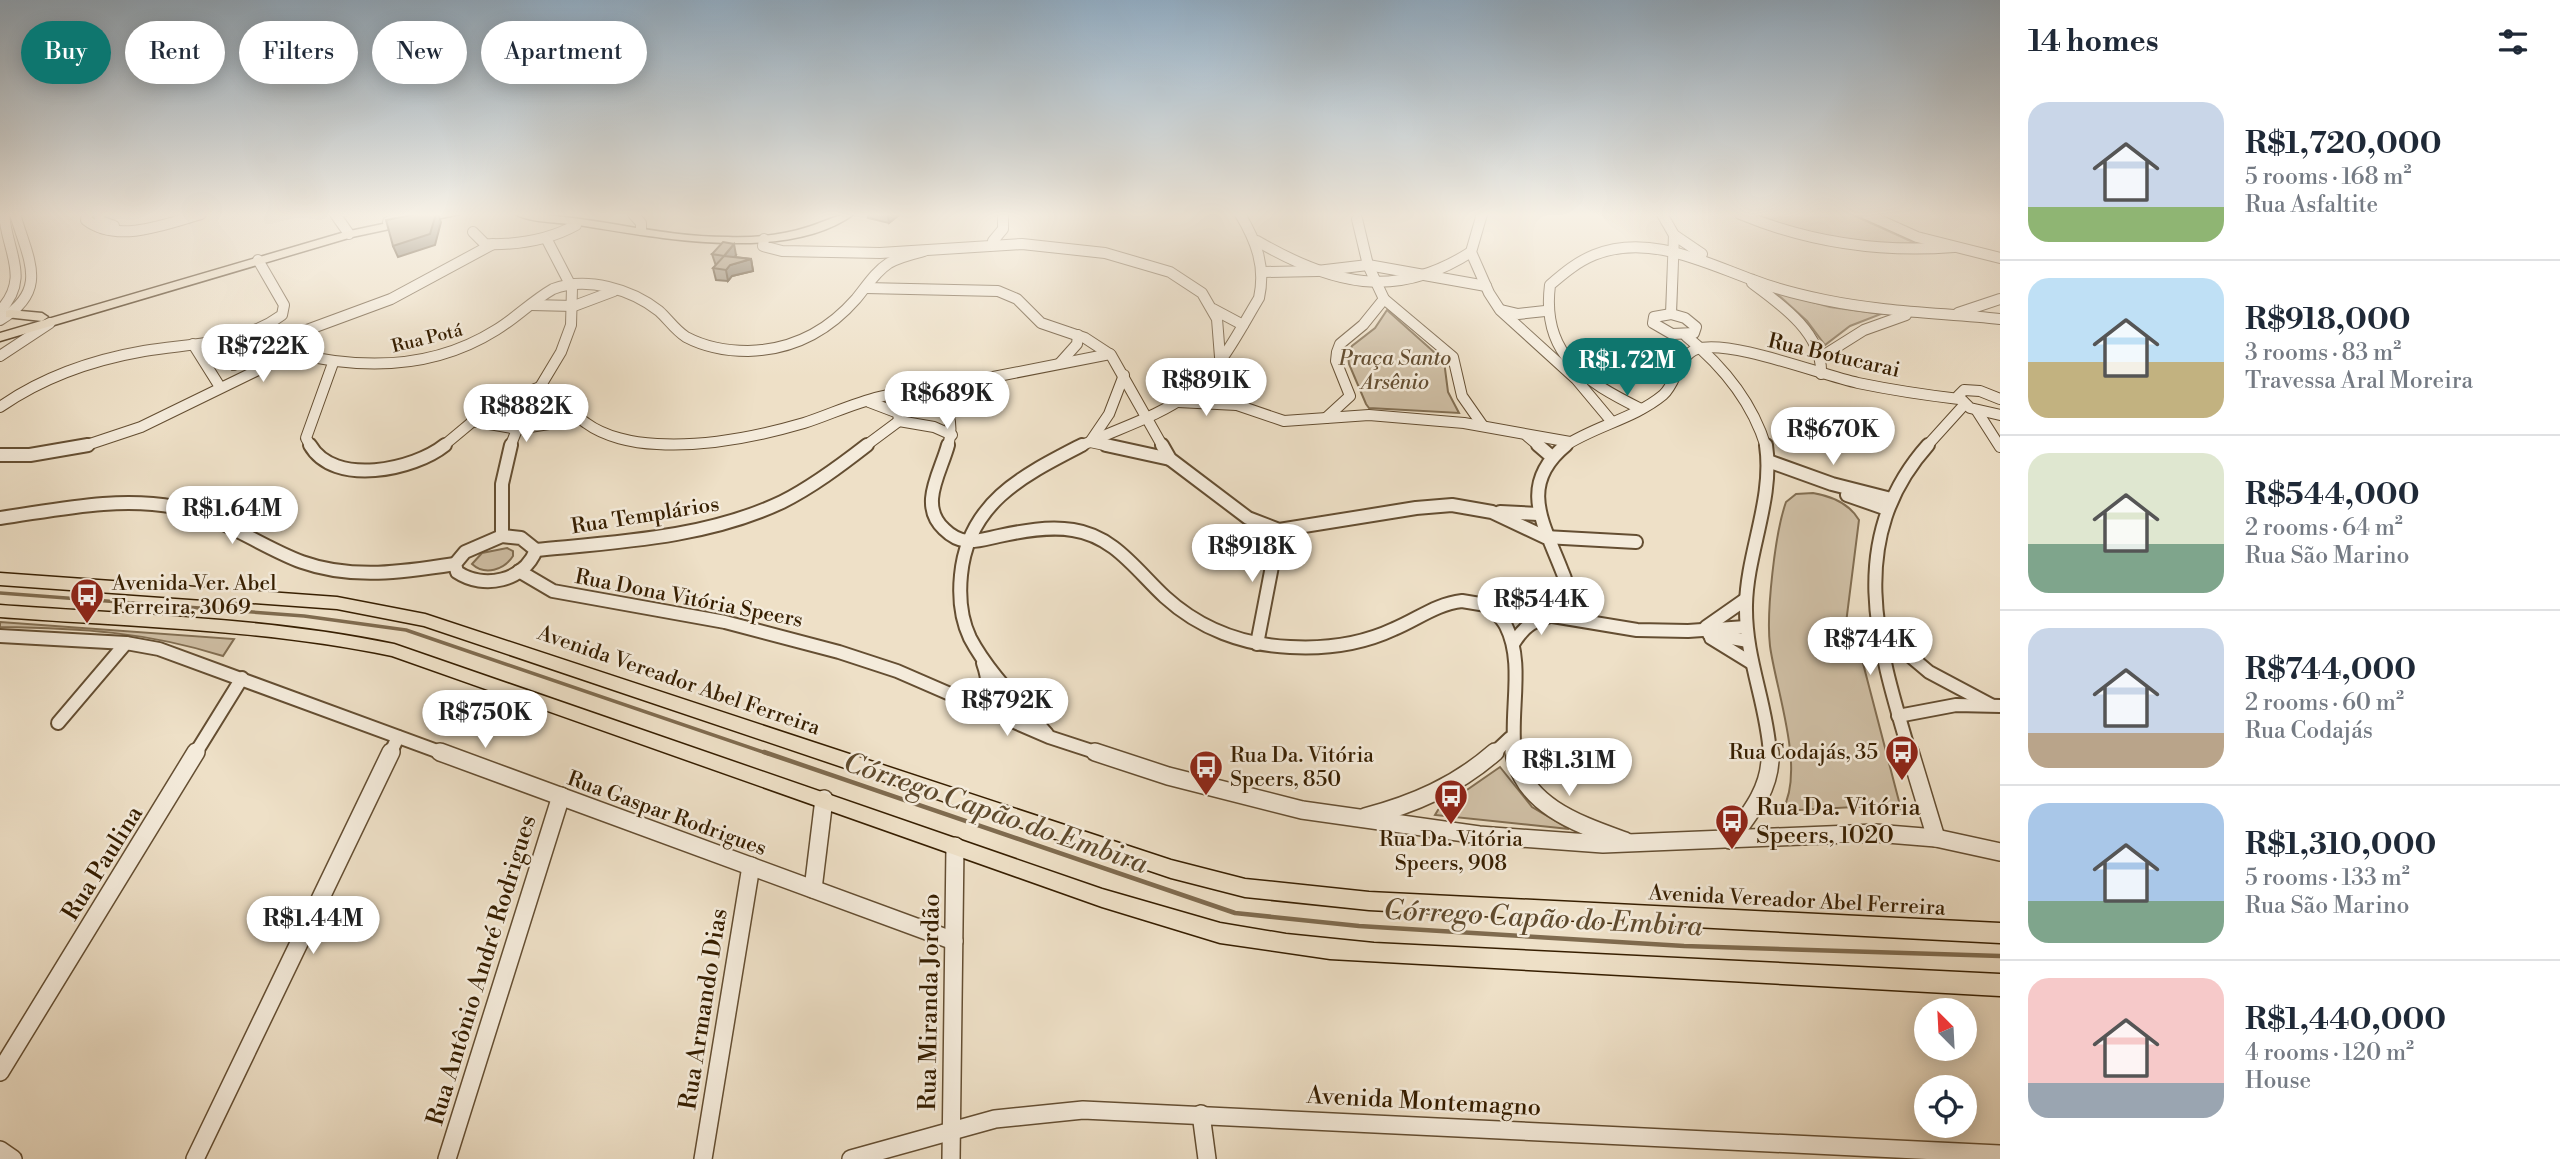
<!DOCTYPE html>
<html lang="en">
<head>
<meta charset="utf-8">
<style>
	body { margin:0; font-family:"Libre Bodoni",serif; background:#f2f2f3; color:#1f2937; height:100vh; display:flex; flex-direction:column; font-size:26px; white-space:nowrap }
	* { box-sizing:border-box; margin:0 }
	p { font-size:23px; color:#747a83 }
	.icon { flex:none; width:38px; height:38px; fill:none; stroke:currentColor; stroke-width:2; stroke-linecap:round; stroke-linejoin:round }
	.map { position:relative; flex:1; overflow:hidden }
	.panel { display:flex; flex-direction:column; background:#fff; width:560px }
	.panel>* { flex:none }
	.hud { position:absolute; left:21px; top:21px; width:665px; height:63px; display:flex; gap:14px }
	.needle { width:46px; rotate:336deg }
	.buttons { position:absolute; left:1914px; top:998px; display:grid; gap:14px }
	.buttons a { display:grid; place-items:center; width:63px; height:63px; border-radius:50%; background:#fff; box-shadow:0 4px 18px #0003; font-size:35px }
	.price { position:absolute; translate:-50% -60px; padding:0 16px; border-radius:24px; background:#fff; color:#222; font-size:23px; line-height:46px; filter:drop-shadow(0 2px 4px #0008) }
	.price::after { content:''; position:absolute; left:50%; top:42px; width:21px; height:16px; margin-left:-10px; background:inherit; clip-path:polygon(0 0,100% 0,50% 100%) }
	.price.on { background:#0f766e; color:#fff }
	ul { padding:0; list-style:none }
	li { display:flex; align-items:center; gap:21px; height:175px; padding:0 28px }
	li+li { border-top:2px solid #e0e1e3 }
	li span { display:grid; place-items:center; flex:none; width:196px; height:140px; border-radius:21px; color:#555 }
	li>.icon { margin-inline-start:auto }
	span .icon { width:84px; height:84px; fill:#fffc; stroke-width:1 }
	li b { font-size:30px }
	h2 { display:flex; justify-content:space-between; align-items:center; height:84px; padding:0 28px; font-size:30px }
	.pill { padding:0 24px; border-radius:32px; background:#fff; box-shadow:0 4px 18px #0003; font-size:24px; line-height:63px }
	.pill.on { background:#0f766e; color:#fff }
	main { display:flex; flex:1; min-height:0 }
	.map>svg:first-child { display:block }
</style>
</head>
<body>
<main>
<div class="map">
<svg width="2000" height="1159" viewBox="0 0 2000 1159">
	<rect width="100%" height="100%" fill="#eee0c7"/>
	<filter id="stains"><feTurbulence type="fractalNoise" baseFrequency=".00286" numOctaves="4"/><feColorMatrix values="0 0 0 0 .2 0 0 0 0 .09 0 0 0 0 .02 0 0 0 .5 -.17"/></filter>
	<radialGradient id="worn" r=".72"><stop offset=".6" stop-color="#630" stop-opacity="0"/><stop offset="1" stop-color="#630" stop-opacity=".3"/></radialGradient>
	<!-- green -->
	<g fill="#cfbfa5" stroke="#826e52" stroke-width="2">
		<path d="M1756,214h95l64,29c-53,4 -110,-8 -159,-29z"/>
		<polygon points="1774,291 1830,307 1881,314 1850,326 1825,345 1807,321"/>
		<polygon points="1387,310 1444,361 1448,392 1459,413 1369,408 1366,404 1349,364 1348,355 1352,346 1375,328"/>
		<polygon points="256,339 268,353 235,370 232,370 214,349"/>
		<path d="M1813,493c18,3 36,10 46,27l-13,103 7,2 48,184 -28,-3 -91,5c24,-41 -6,-120 -12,-165 -4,-33 5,-113 16,-144l10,-8z"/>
		<path d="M507,548l6,3v5c-9,14 -28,20 -41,8l10,-11z"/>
		<path d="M0,622l234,17 -11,17c-76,-24 -143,-28 -223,-29z"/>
		<polygon points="1500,767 1532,807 1569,829 1435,815 1438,810"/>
	</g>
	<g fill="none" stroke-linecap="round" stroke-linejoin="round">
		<!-- stream-far1 -->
		<polyline stroke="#7f6b4f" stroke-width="3.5" points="0,593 304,616 406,630 769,754"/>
		<!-- stream -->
		<polyline stroke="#7f6b4f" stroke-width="4.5" points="764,752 1235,913 1359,926 1684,946 2000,956"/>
		<!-- minor-far2 casing -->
		<g stroke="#644e32" stroke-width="12">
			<g id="minor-far2">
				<path d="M87,214l-1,6c31,24 81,4 115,-6"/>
				<polyline points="99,214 100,221 114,226"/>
				<polyline points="335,214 349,234"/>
				<polyline points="633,214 641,223 641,230"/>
				<polyline points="1482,214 1471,252 1489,293 1500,310 1576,379 1612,422"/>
				<polyline points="1662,214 1674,235 1702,254"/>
				<path d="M1740,214c70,29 139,39 214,33"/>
				<polyline points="1866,214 1917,237 2000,258"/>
				<polyline points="1357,219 1368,265 1384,299 1453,357 1462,396 1483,426"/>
				<polyline points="388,222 411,214"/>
				<path d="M473,232l12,12c32,1 62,-3 91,-19"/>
				<polyline points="764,239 763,246 782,251 880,253 1022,244 1105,253 1170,272 1202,293 1217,319 1220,357"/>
				<path d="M1257,241c74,43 138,60 214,11"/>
				<polyline points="993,245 993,241 1003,229 1003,214"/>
				<polyline points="1264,272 1317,271 1368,265 1486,286"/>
				<path d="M1752,283c30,22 71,51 69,91"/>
				<polyline points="866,288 998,291 1017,299 1041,323 1085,338 1111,355 1163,447"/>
				<polyline points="531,305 574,306 614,291"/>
				<polyline points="1213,309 1243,325"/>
				<polyline points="1501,310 1518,314 1545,311"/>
				<path d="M0,311c31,-34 7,-58 4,-97"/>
				<polyline points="1958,313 2000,299"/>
				<polygon points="1671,314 1685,318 1696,327 1694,333 1672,334 1653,323 1654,317"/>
				<polyline points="1671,314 1674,235"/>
				<path d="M0,320c50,-30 28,-60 15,-106"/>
				<path d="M266,328l18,7 9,18c69,17 141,16 203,-23 20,-12 36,-29 57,-41 33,-13 78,0 106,22 9,8 16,19 27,26 19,10 41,14 62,14 44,-1 80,-20 108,-52 10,-12 19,-27 33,-36 10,-6 23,-9 35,-12"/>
				<path d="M1686,336c37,30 66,65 80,111"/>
				<polyline points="288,337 391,299 493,244"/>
				<polyline points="193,344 220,387"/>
				<polyline points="0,356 50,323"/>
				<polyline points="1821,357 1864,330 1906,315"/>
				<polyline points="1060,363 1077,344 1078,335"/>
				<polyline points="1211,374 1237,405"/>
				<polyline points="935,397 978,380 1110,354"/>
				<polyline points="2000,399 1980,391 1964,390 1958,396 1970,408 2000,415"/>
				<polyline points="869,402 898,413 899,421 934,427 952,435"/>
				<polyline points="1178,402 1237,405 1284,421 1369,415 1464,423 1570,442"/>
				<path d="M0,407c43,-30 92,-47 144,-56 48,-8 97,-6 138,-36l2,-10 -26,-45"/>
				<path d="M1641,409c-56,-28 -100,-54 -91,-124 14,-12 27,-23 44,-30 54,-22 109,7 159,25 23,9 48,15 72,20 58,12 117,13 175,19"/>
				<polyline points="1977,411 2000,447"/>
				<polyline points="1326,418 1350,396 1336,361 1337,352 1340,344 1363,325 1384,299"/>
				<polyline points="472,421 517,429 581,419"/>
				<polyline points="1527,436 1540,447"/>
				<polyline points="81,447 141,427 293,353"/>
				<polyline points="311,447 306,438 333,363"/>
				<path d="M442,447l48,-40 50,-20c17,10 30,25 46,36 19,14 47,20 71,21 49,3 99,-7 147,-21 38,-12 82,-37 123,-28 25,6 26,32 21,52"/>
				<polyline points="510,447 522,417 561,352 571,325 572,288 546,238"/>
				<polyline points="864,447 899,421"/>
				<path d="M1079,447c36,-18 78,-29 111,-54 31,-24 49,-62 69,-95 7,-32 -3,-57 -19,-84"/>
				<polyline points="1114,447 1090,442 1109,414 1124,375"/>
				<path d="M1563,447c31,-21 71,-28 100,-52 14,-12 15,-40 34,-46 33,-10 124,26 161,34 34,7 67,12 101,16"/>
				<polyline points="1926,447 1964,405"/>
			</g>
		</g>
		<!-- minor-far1 casing -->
		<g stroke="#644e32" stroke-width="16">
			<g id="minor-far1">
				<path d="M310,445c24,42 104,25 135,0"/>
				<path d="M948,445c-7,27 -30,60 -4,84 6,6 15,11 23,12 11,1 22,-3 32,-5 23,-5 50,-10 74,-6 41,6 63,40 92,67 35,32 79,48 125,50 35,2 72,-3 104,-18 24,-10 42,-25 68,-28l175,29 51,1 58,-4"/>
				<polyline points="1106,445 1170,459"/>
				<polyline points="1162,445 1170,459 1248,518 1279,530 1416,508 1452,505 1492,512 1545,537 1636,542"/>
				<polyline points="1538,445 1552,457"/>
				<path d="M1766,445c8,54 -19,107 -20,160 -1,54 21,98 24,149"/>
				<polyline points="0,455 30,455 88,445"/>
				<polyline points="1768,461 1832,484 1891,499"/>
				<polyline points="1847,495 1887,509"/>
				<polyline points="1500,512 1538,514"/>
				<path d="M0,518c57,-8 117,-22 175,-11 46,9 84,39 127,55 50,18 102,10 153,2"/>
				<polyline points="502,536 502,484 511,445"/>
				<path d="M502,536l19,2 15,12c-12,31 -52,40 -79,22l-2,-8 10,-12z"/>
				<path d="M536,550c82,-8 170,-12 246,-48 30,-15 58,-36 85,-57"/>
				<polyline points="519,571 553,591 725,622 839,652 897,671 1049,737 1101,754"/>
				<path d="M1489,604c5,7 13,14 17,22 19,37 3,88 9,128"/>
				<polyline points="1706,627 1746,599"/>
				<polyline points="1878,629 1929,672 1991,705"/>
				<polyline points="1709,634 1748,641"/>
				<polyline points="0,636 126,643 159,649 445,754"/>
				<polyline points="1711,638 1750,662"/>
				<polyline points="1257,644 1279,530"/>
				<path d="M1513,644c5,-8 10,-15 18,-20 11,-7 30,-8 35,-22 4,-10 0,-22 -4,-31 -18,-47 -45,-86 4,-126"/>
				<path d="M978,707c12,-15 11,-27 5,-44"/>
				<polyline points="1898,716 1956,705 2000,706"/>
				<polyline points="58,723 126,643"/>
				<path d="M1047,734c-27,-31 -58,-60 -77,-96 -9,-19 -11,-43 -9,-63 7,-73 63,-100 121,-130"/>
				<polyline points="195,754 242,678"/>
				<polyline points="390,754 398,737"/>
				<polyline points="1493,754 1510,738"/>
				<path d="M1910,754c-32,-107 -66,-215 18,-309"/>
			</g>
		</g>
		<!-- minor casing -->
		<g stroke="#644e32" stroke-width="20">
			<g id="minor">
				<polyline points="440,752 954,941"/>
				<polyline points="1095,752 1168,776 1302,810 1479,835 1603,844 1875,833 1936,838 2000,852"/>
				<path d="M1514,752c8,54 67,73 111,89"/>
				<polyline points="1910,752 1936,838"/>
				<path d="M1365,817c49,-13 91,-31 130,-65"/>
				<path d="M1730,840c20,-26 42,-53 40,-88"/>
				<polyline points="813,889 824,799"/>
				<polyline points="0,1072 196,752"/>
				<polyline points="1201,1114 1207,1159"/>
				<polyline points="0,1150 13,1159"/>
				<polyline points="195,1159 391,752"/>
				<polyline points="447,1159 561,796"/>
				<polyline points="703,1159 751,866"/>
				<polyline points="851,1159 995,1119 1083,1110 2000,1154"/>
				<polyline points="951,1159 955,846"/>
			</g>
		</g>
		<!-- major casing -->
		<g stroke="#361e00" stroke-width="3">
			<g id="major">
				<polygon points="430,214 460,214 352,237 0,341 0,333 345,232"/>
				<path d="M515,214c72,0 141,23 213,23 27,1 55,-2 80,-10 17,-5 28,-13 46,-13 -68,50 -199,23 -276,11 -19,-3 -48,-2 -63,-11z"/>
				<polygon points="10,310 42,313 48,317 42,321 6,317 6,311"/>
				<polygon points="0,573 337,597 425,614 1171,860 1245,879 1369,892 2000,923 2000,943 1369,910 1245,897 1171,878 424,626 337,609 0,585"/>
				<path d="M0,605c132,10 264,12 394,39l708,245 118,34 66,11 88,9 626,31v22l-670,-37 -110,-16 -118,-36 -710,-251c-129,-27 -261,-29 -392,-39z"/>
			</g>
		</g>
		<!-- minor-far2 -->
		<use href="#minor-far2" stroke="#f4ebdb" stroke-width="10"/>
		<!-- minor-far1 -->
		<use href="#minor-far1" stroke="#f4ebdb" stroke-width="12"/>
		<!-- minor -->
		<use href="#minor" stroke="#f4ebdb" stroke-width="17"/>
		<!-- major -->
		<use href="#major" fill="#eee0c7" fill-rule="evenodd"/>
	</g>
	<!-- wall -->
	<g fill="#817159" stroke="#361e00" stroke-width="2">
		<polygon points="868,214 899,214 899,215 889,223 868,218"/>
		<polygon points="712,254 736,255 735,257 751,259 753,271 732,276 728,281 716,280 713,268 716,266"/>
	</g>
	<!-- shaded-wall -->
	<g fill="#695c48" stroke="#361e00" stroke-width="2">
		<polygon points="436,214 438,214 441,222 435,245 398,257 393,246"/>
		<polygon points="890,214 899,215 889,223 888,216"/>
		<polygon points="734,244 736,255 727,267 724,256"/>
		<polygon points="751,259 753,271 732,276 728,281 726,270 730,265"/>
	</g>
	<!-- building -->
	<g fill="#968367" stroke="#361e00" stroke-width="2">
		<polygon points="417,214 436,214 430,234 393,246 386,220"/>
		<polygon points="723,242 734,244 724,256 712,254"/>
		<polygon points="724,256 751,259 730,265 726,270 713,268"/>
	</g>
	<!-- sky -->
	<linearGradient id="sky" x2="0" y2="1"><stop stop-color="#91abc0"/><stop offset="0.57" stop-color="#f7f1e6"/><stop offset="1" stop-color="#f7f1e6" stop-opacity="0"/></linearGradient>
	<rect width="2000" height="377" fill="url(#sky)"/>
	<!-- icons -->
	<defs>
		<g id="bus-pin" transform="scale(1.75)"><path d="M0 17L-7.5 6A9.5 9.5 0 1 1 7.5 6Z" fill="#8f2418" stroke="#f4ebdb"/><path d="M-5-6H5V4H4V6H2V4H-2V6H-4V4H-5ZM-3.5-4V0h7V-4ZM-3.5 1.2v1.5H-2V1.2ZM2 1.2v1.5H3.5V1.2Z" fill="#fff"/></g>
	</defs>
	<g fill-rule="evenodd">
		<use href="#bus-pin" x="87" y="595"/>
		<use href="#bus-pin" x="1902" y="752"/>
		<use href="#bus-pin" x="1206" y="767"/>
		<use href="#bus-pin" x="1451" y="796"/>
		<use href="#bus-pin" x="1732" y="821"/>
	</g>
	<g text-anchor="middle" stroke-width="5" stroke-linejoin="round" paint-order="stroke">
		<!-- far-street labels -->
		<g font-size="18" fill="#361e00" stroke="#f4ebdb">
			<text transform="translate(427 338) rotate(-14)" y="6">Rua Potá</text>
		</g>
		<!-- street labels -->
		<g font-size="21" fill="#361e00" stroke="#f4ebdb">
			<text transform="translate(1834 355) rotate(13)" y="7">Rua Botucarai</text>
			<text transform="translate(645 515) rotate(-9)" y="7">Rua Templários</text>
			<text transform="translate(689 598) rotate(11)" y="7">Rua Dona Vitória Speers</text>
			<text transform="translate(679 680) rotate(19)" y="7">Avenida Vereador Abel Ferreira</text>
			<text transform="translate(667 813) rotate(20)" y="7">Rua Gaspar Rodrigues</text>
			<text transform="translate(1797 900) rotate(3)" y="7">Avenida Vereador Abel Ferreira</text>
		</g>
		<!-- park labels -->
		<g font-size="21" font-style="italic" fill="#644e32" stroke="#f4ebdb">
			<text x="1395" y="365">Praça Santo<tspan x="1395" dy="24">Arsênio</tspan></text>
		</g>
		<!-- poi labels -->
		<g font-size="21" fill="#361e00" stroke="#f4ebdb" text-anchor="start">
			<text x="112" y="590">Avenida Ver. Abel<tspan x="112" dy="24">Ferreira, 3069</tspan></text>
			<text x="1878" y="759" text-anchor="end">Rua Codajás, 35</text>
			<text x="1230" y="762">Rua Da. Vitória<tspan x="1230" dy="24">Speers, 850</tspan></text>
			<text x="1451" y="846" text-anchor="middle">Rua Da. Vitória<tspan x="1451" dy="24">Speers, 908</tspan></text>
		</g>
		<!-- near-poi labels -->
		<g font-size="24" fill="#361e00" stroke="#f4ebdb" text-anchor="start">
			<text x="1756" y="815">Rua Da. Vitória<tspan x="1756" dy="28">Speers, 1020</tspan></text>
		</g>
		<!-- near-street labels -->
		<g font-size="24" fill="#361e00" stroke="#f4ebdb">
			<text transform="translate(102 863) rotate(-58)" y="8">Rua Paulina</text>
			<text transform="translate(481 970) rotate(-73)" y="8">Rua Antônio André Rodrigues</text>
			<text transform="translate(929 1002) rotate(-89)" y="8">Rua Miranda Jordão</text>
			<text transform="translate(703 1009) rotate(-81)" y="8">Rua Armando Dias</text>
			<text transform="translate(1424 1101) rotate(3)" y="8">Avenida Montemagno</text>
		</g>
		<!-- near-water labels -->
		<g font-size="28" font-style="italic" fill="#604b2e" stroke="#f4ebdb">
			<text transform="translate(996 812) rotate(19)" y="10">Córrego Capão do Embira</text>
			<text transform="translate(1543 917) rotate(3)" y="10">Córrego Capão do Embira</text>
		</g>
	</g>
	<rect width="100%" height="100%" filter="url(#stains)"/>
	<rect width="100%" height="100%" fill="url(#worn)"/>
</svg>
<div class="buttons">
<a><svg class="needle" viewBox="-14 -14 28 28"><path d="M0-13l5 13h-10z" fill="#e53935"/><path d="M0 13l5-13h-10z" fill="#747a83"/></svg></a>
<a><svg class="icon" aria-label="locate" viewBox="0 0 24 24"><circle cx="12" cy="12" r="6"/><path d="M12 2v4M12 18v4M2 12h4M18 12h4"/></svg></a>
</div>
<b class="price" style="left:263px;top:384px">R$722K</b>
<b class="price on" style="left:1627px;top:398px">R$1.72M</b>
<b class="price" style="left:1206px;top:418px">R$891K</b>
<b class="price" style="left:947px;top:431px">R$689K</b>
<b class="price" style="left:526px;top:444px">R$882K</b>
<b class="price" style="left:1833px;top:467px">R$670K</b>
<b class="price" style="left:232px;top:546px">R$1.64M</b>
<b class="price" style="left:1252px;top:584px">R$918K</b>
<b class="price" style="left:1541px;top:637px">R$544K</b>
<b class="price" style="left:1870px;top:677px">R$744K</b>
<b class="price" style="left:1007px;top:738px">R$792K</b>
<b class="price" style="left:485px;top:750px">R$750K</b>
<b class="price" style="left:1569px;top:798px">R$1.31M</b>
<b class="price" style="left:313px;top:956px">R$1.44M</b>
<div class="hud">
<a class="pill on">Buy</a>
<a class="pill">Rent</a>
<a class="pill">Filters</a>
<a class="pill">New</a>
<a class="pill">Apartment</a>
</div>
</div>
<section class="panel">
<h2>14 homes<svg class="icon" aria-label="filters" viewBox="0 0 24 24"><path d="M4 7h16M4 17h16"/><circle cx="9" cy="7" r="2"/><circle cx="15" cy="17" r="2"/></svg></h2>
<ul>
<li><span style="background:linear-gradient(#c9d6e8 75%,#8fb573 0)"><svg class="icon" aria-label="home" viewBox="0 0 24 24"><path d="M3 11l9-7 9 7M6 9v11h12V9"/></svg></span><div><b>R$1,720,000</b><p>5 rooms · 168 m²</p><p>Rua Asfaltite</p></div></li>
<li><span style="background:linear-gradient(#bfe0f5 60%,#c2b280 0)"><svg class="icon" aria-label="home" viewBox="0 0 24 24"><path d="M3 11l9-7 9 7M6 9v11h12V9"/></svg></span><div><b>R$918,000</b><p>3 rooms · 83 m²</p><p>Travessa Aral Moreira</p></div></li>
<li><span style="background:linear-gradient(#dfe7d0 65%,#7fa58c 0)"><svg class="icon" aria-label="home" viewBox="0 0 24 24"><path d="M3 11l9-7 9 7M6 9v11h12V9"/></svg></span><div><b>R$544,000</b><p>2 rooms · 64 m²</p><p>Rua São Marino</p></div></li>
<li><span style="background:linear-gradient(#c9d6e8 75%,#b9a48a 0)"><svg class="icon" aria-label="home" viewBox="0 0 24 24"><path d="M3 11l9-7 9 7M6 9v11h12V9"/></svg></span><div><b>R$744,000</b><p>2 rooms · 60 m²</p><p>Rua Codajás</p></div></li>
<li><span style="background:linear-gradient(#a9c7e8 70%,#7fa58c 0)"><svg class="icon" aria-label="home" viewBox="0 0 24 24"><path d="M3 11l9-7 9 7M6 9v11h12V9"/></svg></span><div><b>R$1,310,000</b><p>5 rooms · 133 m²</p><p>Rua São Marino</p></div></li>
<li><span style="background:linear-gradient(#f6c9c9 75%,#9aa5b1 0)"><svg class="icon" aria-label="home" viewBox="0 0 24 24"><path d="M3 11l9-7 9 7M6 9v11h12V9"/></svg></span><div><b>R$1,440,000</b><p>4 rooms · 120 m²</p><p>House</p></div></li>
</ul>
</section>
</main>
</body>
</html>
